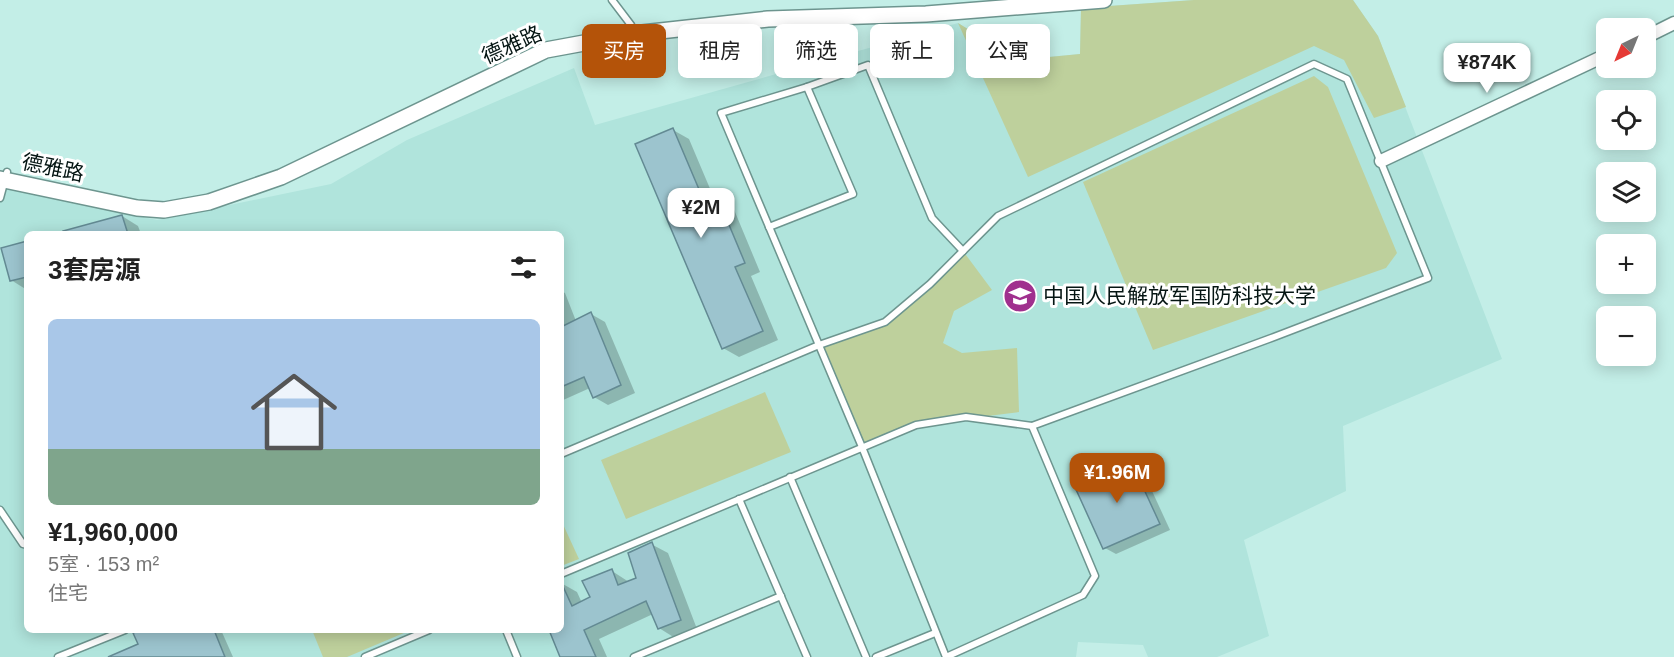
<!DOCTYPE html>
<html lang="zh">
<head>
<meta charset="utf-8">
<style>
	body { margin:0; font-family:Helvetica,"Noto Sans SC",sans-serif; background:#f2f2f2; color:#222; height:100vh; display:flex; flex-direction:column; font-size:22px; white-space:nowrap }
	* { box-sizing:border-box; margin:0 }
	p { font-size:20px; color:#767676 }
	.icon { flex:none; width:33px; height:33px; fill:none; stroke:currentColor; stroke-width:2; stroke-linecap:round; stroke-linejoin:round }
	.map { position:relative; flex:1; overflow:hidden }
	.drawer { position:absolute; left:24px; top:231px; width:540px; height:402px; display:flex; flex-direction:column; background:#fff; border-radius:9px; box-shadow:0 3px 15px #0003 }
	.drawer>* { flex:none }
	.top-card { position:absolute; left:582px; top:24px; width:570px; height:54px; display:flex; gap:12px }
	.needle { width:39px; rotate:223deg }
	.fabs { position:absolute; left:1596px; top:18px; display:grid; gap:12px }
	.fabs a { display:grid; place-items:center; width:60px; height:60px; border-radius:9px; background:#fff; box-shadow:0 3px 15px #0003; font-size:30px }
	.price { position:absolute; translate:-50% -51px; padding:0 14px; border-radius:12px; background:#fff; color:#222; font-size:20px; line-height:39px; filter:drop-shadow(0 2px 3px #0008) }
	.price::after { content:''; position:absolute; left:50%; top:36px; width:18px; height:14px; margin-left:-9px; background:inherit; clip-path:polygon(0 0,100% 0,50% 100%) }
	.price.selected { background:#b45309; color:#fff }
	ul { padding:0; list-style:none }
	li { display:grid; align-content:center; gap:12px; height:318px; padding:0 24px }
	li+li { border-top:2px solid #e0e0e0 }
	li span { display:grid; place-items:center; height:186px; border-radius:9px; color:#555 }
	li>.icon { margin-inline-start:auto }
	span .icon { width:108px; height:108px; fill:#fffc; stroke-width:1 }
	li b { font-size:26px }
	h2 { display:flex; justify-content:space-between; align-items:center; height:72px; padding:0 24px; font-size:26px }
	.pill { padding:0 21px; border-radius:9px; background:#fff; box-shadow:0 3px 15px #0003; font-size:21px; line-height:54px }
	.pill.selected { background:#b45309; color:#fff }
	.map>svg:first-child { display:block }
</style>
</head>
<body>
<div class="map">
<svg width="1674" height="657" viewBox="0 0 1674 657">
	<rect width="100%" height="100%" fill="#c3eee7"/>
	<!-- built -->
	<path fill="#b0e4dc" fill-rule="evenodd" d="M1194,0h159l25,36 124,323 -159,67 3,65 -102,49 25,96 -52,21h-69l-5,-12 -65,-3 -2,15h-1076v-472l157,35 174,-36 76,-44 167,-72 21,57 363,-102 60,37 62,-6 1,-46zM27,234h534v396h-534z"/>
	<!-- green -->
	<g fill="#bed09c">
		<polygon points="1194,0 1353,0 1378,36 1406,107 1374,118 1344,60 1314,46 1028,177 958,23 1018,60 1080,54 1081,8"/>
		<polygon points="1314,76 1328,87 1397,253 1386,268 1153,350 1083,182"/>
		<polygon points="963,251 992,290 954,311 943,343 962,353 1017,348 1019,412 916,425 862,447 819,345 885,322"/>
		<polygon points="765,392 791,452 626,519 601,460"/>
		<polygon points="561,520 579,559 561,566"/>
		<polygon points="312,630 411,630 347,657 323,657"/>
	</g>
	<!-- shadow -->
	<g fill="#0003">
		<polygon points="673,130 689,139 711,191 714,191 730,200 760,272 751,276 778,340 739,357 723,348"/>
		<polygon points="122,216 138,226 141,234 58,234"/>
		<polygon points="27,242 27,290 11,280"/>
		<polygon points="561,291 565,293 576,321 591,314 605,322 635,393 608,405 594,397 590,388 561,401"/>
		<polygon points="1130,461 1141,467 1170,530 1116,554 1105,548"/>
		<polygon points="651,544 668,553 697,629 675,638 659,628 653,614 599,639 607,657 561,657 550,630 561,630 561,583 577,592 582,603 592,598 612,571 629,582 638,579"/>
		<polygon points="144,630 221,630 233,657 112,657 140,645"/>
	</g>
	<!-- building -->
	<g fill="#9cc4ce" stroke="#638a93" stroke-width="1.5">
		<polygon points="673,128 701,194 714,189 745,263 735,267 763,331 722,349 635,144"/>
		<polygon points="122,215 128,234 64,234 63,231"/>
		<polygon points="27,241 27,277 10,281 1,248"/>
		<polygon points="591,312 621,385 593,398 584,377 561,387 561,327"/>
		<polygon points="1130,459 1160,524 1103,549 1074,485"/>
		<polygon points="652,542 681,620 658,629 646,601 584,630 596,657 560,657 549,630 561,630 561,582 572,606 590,597 582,581 612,569 618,585 636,578 628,553"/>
		<polygon points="140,630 214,630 225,657 108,657 138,644 133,633"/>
	</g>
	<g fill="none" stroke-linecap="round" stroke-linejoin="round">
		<!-- service casing -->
		<g stroke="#6d958f" stroke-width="9">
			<g id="service">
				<polyline points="612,0 631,25 632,33"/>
				<polyline points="0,198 7,172"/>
				<polyline points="769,227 853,194 807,87"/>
				<polyline points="561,454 819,345 885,322 930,284 998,216 1314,64 1347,79 1428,278 1274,337 1032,426"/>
				<polyline points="790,477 866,657"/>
				<polyline points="739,499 807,657"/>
				<polyline points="0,510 23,544 27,545"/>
				<polyline points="561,574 916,425 966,417 1032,426 1095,576 1083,595 946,657 862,447 721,113 807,87 868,65 932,218 963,251"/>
				<polyline points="506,630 517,657"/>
				<polyline points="58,657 125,630"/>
				<polyline points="365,657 429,630"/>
				<polyline points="634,657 781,596"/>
				<polyline points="876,657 935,633"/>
			</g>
		</g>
		<!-- minor casing -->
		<g stroke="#6d958f" stroke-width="15">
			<g id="minor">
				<polyline points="1646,37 1674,23"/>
				<polyline points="1381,161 1606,55"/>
			</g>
		</g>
		<!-- tertiary casing -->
		<g stroke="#6d958f" stroke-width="18">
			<polyline id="tertiary" points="0,179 137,208 164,210 209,202 281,177 546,50 633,34 768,19 926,14 1104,0"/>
		</g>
		<!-- service -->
		<use href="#service" stroke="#fff" stroke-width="6"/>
		<!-- minor -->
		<use href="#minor" stroke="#fff" stroke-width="12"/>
		<!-- tertiary -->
		<use href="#tertiary" stroke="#fff" stroke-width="15"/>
	</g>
	<!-- icons -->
	<defs>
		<g id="university-disc" transform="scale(1.725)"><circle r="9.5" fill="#a0308e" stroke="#fff"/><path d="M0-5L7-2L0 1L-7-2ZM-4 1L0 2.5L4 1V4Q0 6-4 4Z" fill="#fff"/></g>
	</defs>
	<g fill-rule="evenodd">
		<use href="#university-disc" x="1020" y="296"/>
	</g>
	<g text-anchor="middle" stroke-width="6" stroke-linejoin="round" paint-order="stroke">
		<!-- street labels -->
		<g font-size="21" fill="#051513" stroke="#fff">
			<text transform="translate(512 45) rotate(-24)" y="7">德雅路</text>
			<text transform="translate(53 168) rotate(12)" y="7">德雅路</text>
		</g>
		<!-- poi labels -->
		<g font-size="21" fill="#051513" stroke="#fff" text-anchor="start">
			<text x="1043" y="303">中国人民解放军国防科技大学</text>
		</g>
	</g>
</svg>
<div class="fabs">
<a><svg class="needle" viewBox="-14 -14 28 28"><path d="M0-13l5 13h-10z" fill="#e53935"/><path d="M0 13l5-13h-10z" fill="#767676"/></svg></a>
<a><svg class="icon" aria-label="locate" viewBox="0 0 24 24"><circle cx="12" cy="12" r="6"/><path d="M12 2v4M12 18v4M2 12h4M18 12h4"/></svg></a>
<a><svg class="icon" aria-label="layers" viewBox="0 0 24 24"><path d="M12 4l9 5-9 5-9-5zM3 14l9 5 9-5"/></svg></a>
<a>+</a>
<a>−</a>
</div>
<b class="price" style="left:1487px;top:94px">¥874K</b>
<b class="price" style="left:701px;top:239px">¥2M</b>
<b class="price selected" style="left:1117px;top:504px">¥1.96M</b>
<div class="top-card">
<a class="pill selected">买房</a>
<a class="pill">租房</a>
<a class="pill">筛选</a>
<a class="pill">新上</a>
<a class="pill">公寓</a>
</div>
<section class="drawer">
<h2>3套房源<svg class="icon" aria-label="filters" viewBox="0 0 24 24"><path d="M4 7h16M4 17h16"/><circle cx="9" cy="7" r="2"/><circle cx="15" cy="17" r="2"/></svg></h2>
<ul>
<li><span style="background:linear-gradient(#a9c7e8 70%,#7fa58c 0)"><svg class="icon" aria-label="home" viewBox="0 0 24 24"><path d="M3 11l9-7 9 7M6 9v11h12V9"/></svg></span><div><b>¥1,960,000</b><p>5室 · 153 m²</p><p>住宅</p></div></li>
</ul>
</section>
</div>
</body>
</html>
